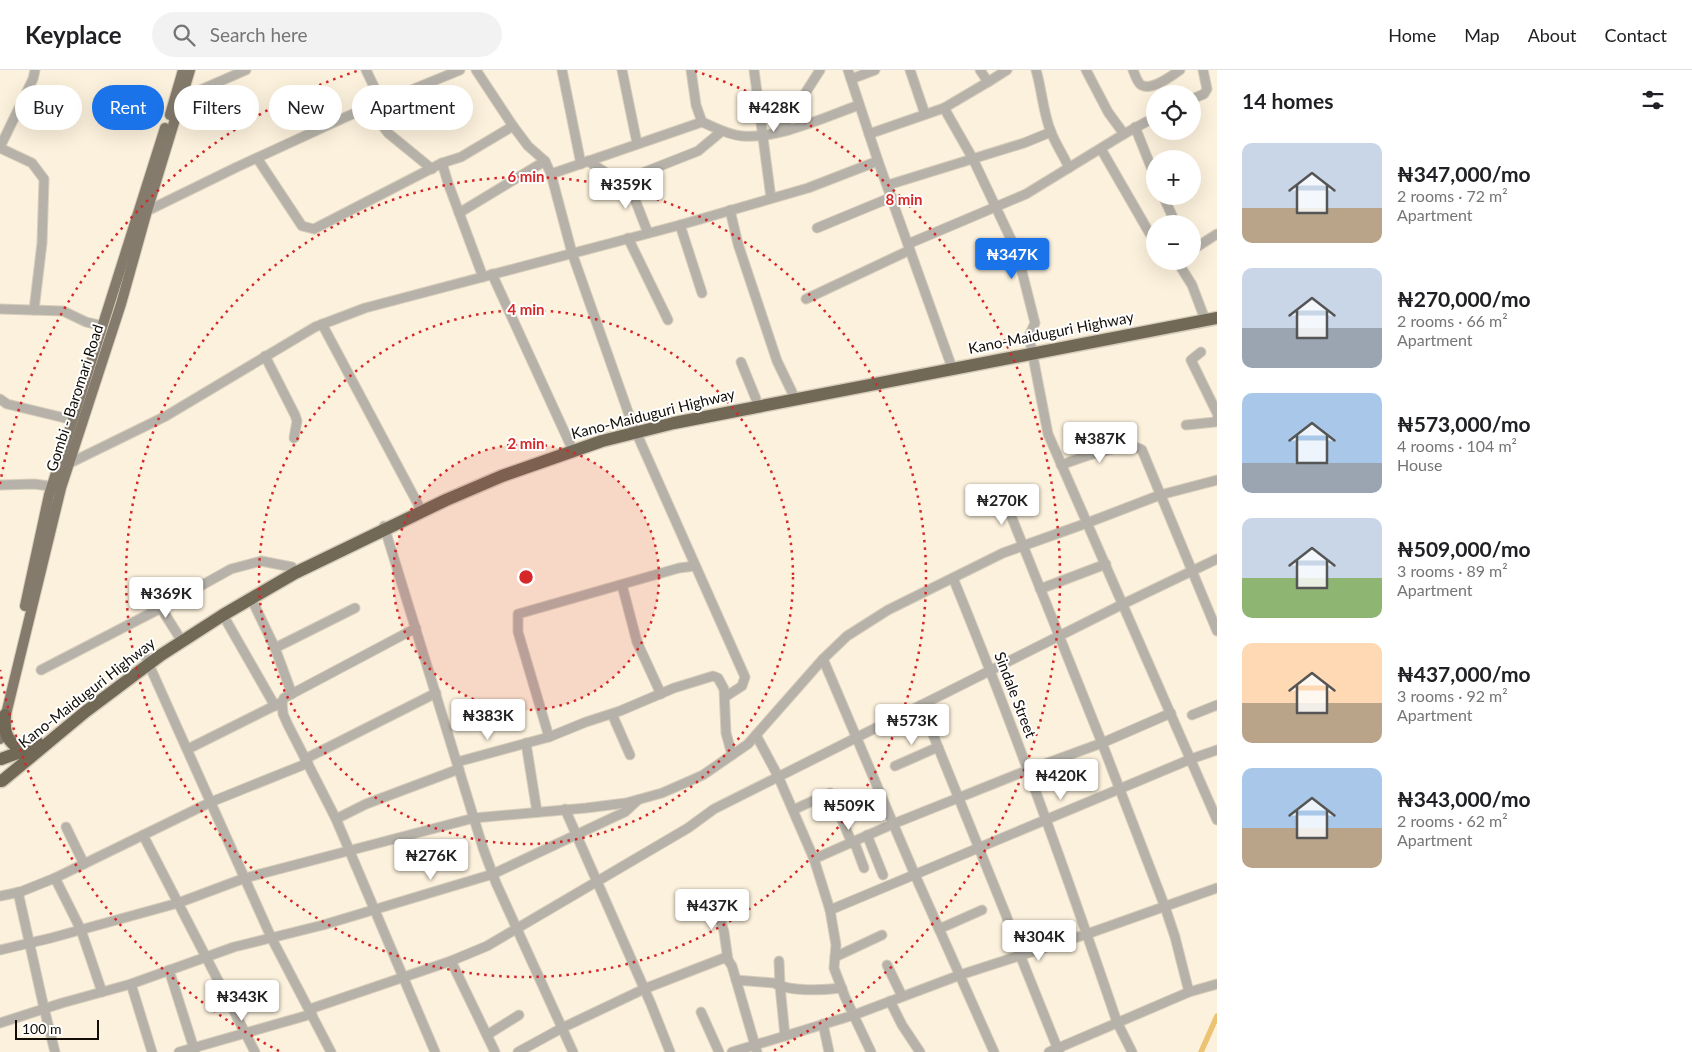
<!DOCTYPE html>
<html lang="en">
<head>
<meta charset="utf-8">
<style>
	body { margin:0; font-family:Lato,sans-serif; background:#f2f2f2; color:#202124; height:100vh; display:flex; flex-direction:column; font-size:19px; white-space:nowrap }
	* { box-sizing:border-box; margin:0 }
	p { font-size:16px; color:#757577 }
	.icon { flex:none; width:28px; height:28px; fill:none; stroke:currentColor; stroke-width:2; stroke-linecap:round; stroke-linejoin:round }
	.map { position:relative; flex:1; overflow:hidden }
	.drawer { display:flex; flex-direction:column; background:#fff; width:475px }
	.drawer>* { flex:none }
	.hud { position:absolute; left:15px; top:15px; width:475px; height:45px; display:flex; gap:10px }
	.buttons { position:absolute; left:1146px; top:15px; display:grid; gap:10px }
	.buttons a { display:grid; place-items:center; width:55px; height:55px; border-radius:50%; background:#fff; box-shadow:0 5px 20px #0002; font-size:25px }
	.scale { position:absolute; left:15px; bottom:12px; width:84px; box-sizing:border-box; padding-left:5px; border:2px solid #120e07; border-top:0; font-size:14px; line-height:18px; white-space:nowrap; color:#120e07; -webkit-text-stroke:4px #fff; paint-order:stroke }
	.price { position:absolute; translate:-50% -42px; padding:0 11px; border-radius:5px; background:#fff; color:#222; font-size:16px; line-height:32px; filter:drop-shadow(0 1px 2px #0008) }
	.price::after { content:''; position:absolute; left:50%; top:30px; width:15px; height:11px; margin-left:-8px; background:inherit; clip-path:polygon(0 0,100% 0,50% 100%) }
	.price.selected { background:#1a73e8; color:#fff }
	ul { padding:0; list-style:none }
	li { display:flex; align-items:center; gap:15px; height:125px; padding:0 25px }
	li span { display:grid; place-items:center; flex:none; width:140px; height:100px; border-radius:10px; color:#555 }
	li>.icon { margin-inline-start:auto }
	span .icon { width:60px; height:60px; fill:#fffc; stroke-width:1 }
	li b { font-size:21px }
	h2 { display:flex; justify-content:space-between; align-items:center; height:60px; padding:0 25px; font-size:21px }
	.tag { padding:0 18px; border-radius:22px; background:#fff; box-shadow:0 5px 20px #0002; font-size:18px; line-height:45px }
	.tag.selected { background:#1a73e8; color:#fff }
	header { display:flex; align-items:center; gap:30px; box-sizing:border-box; height:70px; padding:0 25px; background:#fff; border-bottom:1px solid #e0e0e0 }
	header strong { font-size:24px }
	nav { display:flex; gap:28px; margin-inline-start:auto; font-size:18px }
	.search { width:350px; height:45px; background:#f2f2f2; display:flex; align-items:center; gap:12px; box-sizing:border-box; padding:0 18px; border-radius:28px; color:#757577; font-size:19px }
	main { display:flex; flex:1; min-height:0 }
	.map>svg:first-child { display:block }
</style>
</head>
<body>
<header>
<strong>Keyplace</strong>
<div class="search"><svg class="icon" aria-label="search" viewBox="0 0 24 24"><circle cx="10" cy="10" r="6"/><path d="M15 15l6 6"/></svg>Search here</div>
<nav><a>Home</a><a>Map</a><a>About</a><a>Contact</a></nav>
</header>
<main>
<div class="map">
<svg width="1217" height="982" viewBox="0 0 1217 982">
	<rect width="100%" height="100%" fill="#fcf1dc"/>
	<g fill="none" stroke-linecap="round" stroke-linejoin="round">
		<!-- canal -->
		<polyline stroke="#ecc372" stroke-width="5.5" points="1201,982 1217,946"/>
		<!-- minor casing -->
		<g stroke="#d7cdba" stroke-width="11">
			<g id="minor">
				<polyline points="366,0 381,31"/>
				<polyline points="476,0 513,56 528,76 545,91 551,104 572,183 633,356"/>
				<polyline points="562,0 581,94"/>
				<polyline points="622,0 637,73"/>
				<polyline points="691,0 696,35 702,52"/>
				<polyline points="754,0 771,128"/>
				<polyline points="848,0 878,91"/>
				<polyline points="910,0 925,44"/>
				<path d="M1036,0c6,20 7,43 15,62 5,13 13,24 18,36"/>
				<polyline points="1086,0 1108,42 1124,64"/>
				<path d="M1133,0c2,5 4,11 7,14 10,9 31,-8 40,-14"/>
				<polyline points="851,9 875,0"/>
				<polyline points="988,12 1007,0"/>
				<polyline points="182,28 246,0"/>
				<polyline points="1192,29 1204,24 1207,19 1203,0"/>
				<polyline points="368,37 388,63 432,99"/>
				<polyline points="1135,57 1155,107"/>
				<polyline points="781,61 820,0"/>
				<polyline points="869,64 944,38 988,12 980,0"/>
				<polyline points="0,77 33,9 35,0"/>
				<polyline points="0,78 32,93 44,109 42,173 34,240"/>
				<polyline points="1101,79 1150,164 1155,169"/>
				<polyline points="257,88 302,156 314,159 442,93 461,87 513,56"/>
				<polyline points="588,91 619,111 627,109 698,81 722,61"/>
				<polyline points="442,93 448,113 483,207"/>
				<path d="M551,104l151,-52c12,5 26,13 40,14 37,3 83,-19 117,-31"/>
				<polyline points="627,109 648,163"/>
				<polyline points="888,115 1024,73 1051,62"/>
				<polyline points="1163,126 1176,154"/>
				<polyline points="730,140 738,174 777,291 792,322"/>
				<polyline points="147,141 237,97 348,46 460,0"/>
				<polyline points="459,143 545,91"/>
				<polyline points="680,155 702,223"/>
				<polyline points="817,158 892,127"/>
				<polyline points="628,168 668,250"/>
				<polyline points="908,174 1026,124 1124,64 1155,47"/>
				<polyline points="1192,180 1217,164"/>
				<polyline points="1177,191 1192,215 1203,244"/>
				<polyline points="492,204 570,374"/>
				<polyline points="806,229 910,180"/>
				<polyline points="0,239 63,241 86,252 103,256"/>
				<polyline points="322,254 419,436"/>
				<polyline points="1201,282 1191,290 1217,343"/>
				<polyline points="265,286 295,345 297,351 294,368"/>
				<polyline points="741,292 756,329"/>
				<polyline points="0,329 7,334 73,350"/>
				<polyline points="1186,355 1215,352 1217,349"/>
				<polyline points="636,362 745,607 742,616 725,627"/>
				<polyline points="65,391 70,393 166,346 315,257 365,238 680,155 808,118 878,91 950,292"/>
				<path d="M1061,395c17,-6 66,-26 81,-15l75,181"/>
				<polyline points="1217,410 1160,425 1087,453 1217,750"/>
				<polyline points="0,415 34,414 57,417"/>
				<polyline points="1004,428 1102,673 1165,837 1175,867 1189,922"/>
				<polyline points="384,456 483,778 496,813 573,982"/>
				<path d="M953,508c60,146 113,294 164,444l15,30"/>
				<polyline points="622,515 637,572 661,624"/>
				<polyline points="1040,519 1106,494"/>
				<polyline points="251,528 275,578 292,624"/>
				<polyline points="161,538 178,565"/>
				<polyline points="223,545 275,636"/>
				<polyline points="275,578 355,538"/>
				<polyline points="146,588 271,867 331,982"/>
				<polyline points="823,589 915,805 994,982"/>
				<polyline points="41,600 161,538 231,499 261,491 292,497"/>
				<polyline points="282,632 283,644 288,655 336,749 435,982"/>
				<polyline points="921,635 1006,845 1020,885 1059,982"/>
				<polyline points="612,644 630,685"/>
				<polyline points="1192,645 1217,635"/>
				<polyline points="756,665 778,706 814,789 830,840 836,875 834,898 845,927 871,982"/>
				<polyline points="549,667 518,562 518,544 679,498 695,496"/>
				<polyline points="526,673 537,742"/>
				<polyline points="188,679 282,632 284,628 416,558"/>
				<polyline points="305,689 436,623"/>
				<polyline points="457,692 549,667 586,652 620,641 674,618 713,606 718,608 724,619 726,663 732,685"/>
				<polyline points="895,696 938,677"/>
				<polyline points="565,739 651,934 670,982"/>
				<polyline points="793,740 830,723 852,773"/>
				<polyline points="336,749 366,734 459,699"/>
				<polyline points="66,757 84,794"/>
				<polyline points="143,765 255,982"/>
				<polyline points="867,765 883,805"/>
				<polyline points="854,771 864,798"/>
				<polyline points="814,789 893,754 1028,700 1102,673 1171,643"/>
				<polyline points="55,808 81,860 102,922"/>
				<polyline points="18,822 44,938 55,982"/>
				<polyline points="0,826 20,822 55,808 211,732 308,693"/>
				<polyline points="714,827 724,862 728,890"/>
				<polyline points="830,840 1191,689 1217,680"/>
				<polyline points="939,859 982,840"/>
				<polyline points="0,880 51,868 178,833 245,808 474,748 586,738 626,733 662,723 703,705 748,674 823,589 847,566 888,540 1003,483 1087,453 1048,364 1029,266 1035,253 1017,182 973,89 944,38"/>
				<polyline points="835,887 882,865"/>
				<polyline points="451,891 495,982"/>
				<polyline points="779,891 780,916 785,966"/>
				<polyline points="887,895 902,926"/>
				<polyline points="169,900 195,982"/>
				<path d="M736,910l38,3c16,9 50,7 68,5"/>
				<polyline points="131,914 152,982"/>
				<polyline points="890,931 902,955 920,982"/>
				<polyline points="310,939 451,891 487,876 688,758 714,739 1123,534 1217,489"/>
				<polyline points="701,942 719,982"/>
				<polyline points="0,953 62,933 131,914 234,877 323,855 493,804 614,747 625,742 638,730"/>
				<polyline points="823,954 829,982"/>
				<polyline points="487,965 519,945"/>
				<polyline points="179,982 312,944"/>
				<polyline points="518,982 562,958 644,919 724,888 728,890 732,896 757,982"/>
				<polyline points="732,982 854,945 960,905 1087,864 1217,818"/>
				<polyline points="1049,982 1189,922 1217,914"/>
			</g>
		</g>
		<!-- major casing -->
		<g stroke="#d7cdba" stroke-width="12">
			<g id="major">
				<polyline points="170,45 183,0"/>
				<polyline points="25,536 49,425 165,58"/>
				<polyline points="0,669 61,418 121,234 147,141 190,0"/>
			</g>
		</g>
		<!-- highway casing -->
		<g stroke="#d7cdba" stroke-width="15">
			<g id="highway">
				<path d="M5,645c-1,13 0,24 12,32h12"/>
				<polyline points="1,689 26,680 37,672"/>
				<polyline points="2,711 85,642 161,585 223,545 295,503 446,430 502,406 602,371 674,353 1217,248"/>
			</g>
		</g>
		<!-- minor -->
		<use href="#minor" stroke="#b6b2a9" stroke-width="9"/>
		<!-- major -->
		<use href="#major" stroke="#847b6c" stroke-width="10"/>
		<!-- highway -->
		<use href="#highway" stroke="#726856" stroke-width="12"/>
	</g>
	<!-- distance rings -->
	<circle cx="526" cy="507" r="133" fill="#d62828" fill-opacity=".12"/>
	<g fill="none" stroke="#d62828" stroke-width="2.5" stroke-dasharray="2.5 5">
		<circle cx="526" cy="507" r="133"/>
		<circle cx="526" cy="507" r="267"/>
		<circle cx="526" cy="507" r="400"/>
		<path d="M279 981A534 534 0 0 1 0 600M0 414A534 534 0 0 1 357 1M695 1A534 534 0 0 1 773 981"/>
	</g>
	<g text-anchor="middle" stroke-width="4" stroke-linejoin="round" paint-order="stroke">
		<!-- street labels -->
		<g font-size="15" fill="#120e07" stroke="#fff">
			<text transform="translate(1051 263) rotate(-11)" y="5">Kano-Maiduguri Highway</text>
			<text transform="translate(75 328) rotate(-72)" y="5">Gombi - Baromari Road</text>
			<text transform="translate(653 344) rotate(-14)" y="5">Kano-Maiduguri Highway</text>
			<text transform="translate(87 623) rotate(-38)" y="5">Kano-Maiduguri Highway</text>
			<text transform="translate(1015 625) rotate(69)" y="5">Sindale Street</text>
		</g>
	</g>
	<circle cx="526" cy="507" r="8" fill="#d62828" stroke="#fff" stroke-width="2.5"/>
	<g font-size="15" text-anchor="middle" font-weight="bold" fill="#d62828" stroke="#fff" stroke-width="4" stroke-linejoin="round" paint-order="stroke">
		<text x="526" y="112">6 min</text>
		<text x="904" y="135">8 min</text>
		<text x="526" y="245">4 min</text>
		<text x="526" y="379">2 min</text>
	</g>
</svg>
<div class="buttons">
<a><svg class="icon" aria-label="locate" viewBox="0 0 24 24"><circle cx="12" cy="12" r="6"/><path d="M12 2v4M12 18v4M2 12h4M18 12h4"/></svg></a>
<a>+</a>
<a>−</a>
</div>
<div class="scale">100 m</div>
<b class="price" style="left:774px;top:63px">₦428K</b>
<b class="price" style="left:626px;top:140px">₦359K</b>
<b class="price selected" style="left:1012px;top:210px">₦347K</b>
<b class="price" style="left:1100px;top:394px">₦387K</b>
<b class="price" style="left:1002px;top:456px">₦270K</b>
<b class="price" style="left:166px;top:549px">₦369K</b>
<b class="price" style="left:488px;top:671px">₦383K</b>
<b class="price" style="left:912px;top:676px">₦573K</b>
<b class="price" style="left:1061px;top:731px">₦420K</b>
<b class="price" style="left:849px;top:761px">₦509K</b>
<b class="price" style="left:431px;top:811px">₦276K</b>
<b class="price" style="left:712px;top:861px">₦437K</b>
<b class="price" style="left:1039px;top:892px">₦304K</b>
<b class="price" style="left:242px;top:952px">₦343K</b>
<div class="hud">
<a class="tag">Buy</a>
<a class="tag selected">Rent</a>
<a class="tag">Filters</a>
<a class="tag">New</a>
<a class="tag">Apartment</a>
</div>
</div>
<section class="drawer">
<h2>14 homes<svg class="icon" aria-label="filters" viewBox="0 0 24 24"><path d="M4 7h16M4 17h16"/><circle cx="9" cy="7" r="2"/><circle cx="15" cy="17" r="2"/></svg></h2>
<ul>
<li><span style="background:linear-gradient(#c9d6e8 65%,#b9a48a 0)"><svg class="icon" aria-label="home" viewBox="0 0 24 24"><path d="M3 11l9-7 9 7M6 9v11h12V9"/></svg></span><div><b>₦347,000/mo</b><p>2 rooms · 72 m²</p><p>Apartment</p></div></li>
<li><span style="background:linear-gradient(#c9d6e8 60%,#9aa5b1 0)"><svg class="icon" aria-label="home" viewBox="0 0 24 24"><path d="M3 11l9-7 9 7M6 9v11h12V9"/></svg></span><div><b>₦270,000/mo</b><p>2 rooms · 66 m²</p><p>Apartment</p></div></li>
<li><span style="background:linear-gradient(#a9c7e8 70%,#9aa5b1 0)"><svg class="icon" aria-label="home" viewBox="0 0 24 24"><path d="M3 11l9-7 9 7M6 9v11h12V9"/></svg></span><div><b>₦573,000/mo</b><p>4 rooms · 104 m²</p><p>House</p></div></li>
<li><span style="background:linear-gradient(#c9d6e8 60%,#8fb573 0)"><svg class="icon" aria-label="home" viewBox="0 0 24 24"><path d="M3 11l9-7 9 7M6 9v11h12V9"/></svg></span><div><b>₦509,000/mo</b><p>3 rooms · 89 m²</p><p>Apartment</p></div></li>
<li><span style="background:linear-gradient(#ffd9b3 60%,#b9a48a 0)"><svg class="icon" aria-label="home" viewBox="0 0 24 24"><path d="M3 11l9-7 9 7M6 9v11h12V9"/></svg></span><div><b>₦437,000/mo</b><p>3 rooms · 92 m²</p><p>Apartment</p></div></li>
<li><span style="background:linear-gradient(#a9c7e8 60%,#b9a48a 0)"><svg class="icon" aria-label="home" viewBox="0 0 24 24"><path d="M3 11l9-7 9 7M6 9v11h12V9"/></svg></span><div><b>₦343,000/mo</b><p>2 rooms · 62 m²</p><p>Apartment</p></div></li>
</ul>
</section>
</main>
</body>
</html>
